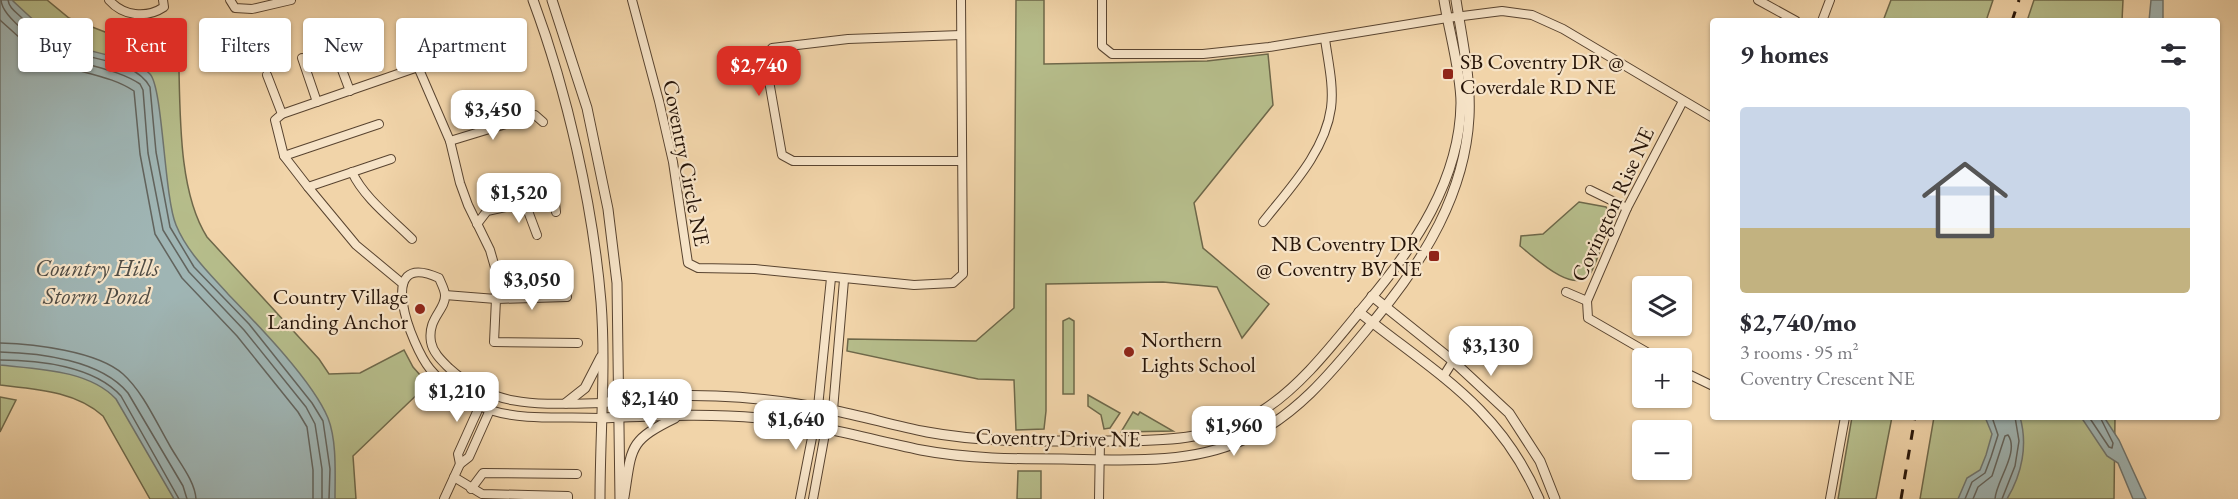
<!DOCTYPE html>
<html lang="en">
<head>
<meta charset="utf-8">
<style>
	body { margin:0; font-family:"EB Garamond",serif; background:#f7f7f7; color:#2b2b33; height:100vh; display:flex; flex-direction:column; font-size:22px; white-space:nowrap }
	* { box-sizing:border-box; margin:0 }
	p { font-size:20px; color:#7c7c81 }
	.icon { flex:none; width:33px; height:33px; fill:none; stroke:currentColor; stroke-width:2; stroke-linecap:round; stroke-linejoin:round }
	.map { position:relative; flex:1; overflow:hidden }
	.side { position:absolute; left:1710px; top:18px; width:510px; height:402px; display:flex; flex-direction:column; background:#fff; border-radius:6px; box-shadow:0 2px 4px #0004 }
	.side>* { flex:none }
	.guide { position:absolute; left:18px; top:18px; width:570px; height:54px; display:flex; gap:12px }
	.tools { position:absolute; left:1632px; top:276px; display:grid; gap:12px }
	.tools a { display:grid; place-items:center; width:60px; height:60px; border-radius:6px; background:#fff; box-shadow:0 2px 4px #0004; font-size:30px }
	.price { position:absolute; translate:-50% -51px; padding:0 14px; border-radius:12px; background:#fff; color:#222; font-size:20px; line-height:39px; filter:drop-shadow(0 2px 3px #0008) }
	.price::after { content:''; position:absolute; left:50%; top:36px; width:18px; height:14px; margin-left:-9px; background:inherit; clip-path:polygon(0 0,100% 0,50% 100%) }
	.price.selected { background:#d93025; color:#fff }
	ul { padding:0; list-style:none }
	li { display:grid; align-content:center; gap:12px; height:318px; padding:0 30px }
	li span { display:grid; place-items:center; height:186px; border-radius:6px; color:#555 }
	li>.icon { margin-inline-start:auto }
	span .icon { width:108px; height:108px; fill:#fffc; stroke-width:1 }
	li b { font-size:26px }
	h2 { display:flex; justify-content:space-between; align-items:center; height:72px; padding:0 30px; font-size:26px }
	.pill { padding:0 21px; border-radius:6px; background:#fff; box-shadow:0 2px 4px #0004; font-size:21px; line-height:54px }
	.pill.selected { background:#d93025; color:#fff }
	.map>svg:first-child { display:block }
</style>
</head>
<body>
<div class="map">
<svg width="2238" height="499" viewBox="0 0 2238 499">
	<rect width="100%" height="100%" fill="#f1d4a9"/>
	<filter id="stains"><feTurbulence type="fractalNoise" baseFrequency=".00333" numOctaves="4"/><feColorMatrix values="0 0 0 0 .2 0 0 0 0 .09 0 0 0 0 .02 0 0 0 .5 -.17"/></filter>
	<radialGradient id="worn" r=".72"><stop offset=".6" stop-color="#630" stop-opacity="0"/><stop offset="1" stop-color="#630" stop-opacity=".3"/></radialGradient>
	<!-- green -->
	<g fill="#b6bd8b" stroke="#6e684a" stroke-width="1.5">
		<path d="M0,0h47l22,18 36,14 73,4c3,60 -3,151 29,201l112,122 10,15 31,-1 44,-23 9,17 15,17 -75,72 3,43h-206l-47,-83c-27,-25 -68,-27 -103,-31z"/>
		<polygon points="1016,0 1044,0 1044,64 1207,61 1268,54 1273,105 1194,203 1203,248 1269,304 1242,338 1217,287 1163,282 1046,284 1046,411 1044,429 1016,430 1014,380 978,379 847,351 848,339 976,341 1014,308"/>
		<polygon points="1891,0 1993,0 1986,21 1883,21"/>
		<polygon points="2034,0 2123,0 2122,21 2027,21"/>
		<path d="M1579,202l27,5 6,11c-6,13 -15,46 -22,56 -16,22 -56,-17 -70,-28l1,-10 22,-2z"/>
		<polygon points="1069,318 1074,321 1074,394 1063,394 1063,321"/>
		<polygon points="1088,395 1120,413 1110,428 1104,429 1101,415 1088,406"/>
		<polygon points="0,397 16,400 0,432"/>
		<polygon points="1133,412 1138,415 1140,412 1173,431 1121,432"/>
		<polygon points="1852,417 1892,417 1876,499 1838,499"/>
		<polygon points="1934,417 2115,417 2114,499 1920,499"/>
		<polygon points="1018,471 1041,471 1041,499 1017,499"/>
	</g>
	<!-- water -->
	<g fill="#9fb5b4" stroke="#6f756f" stroke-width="1.5">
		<path d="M0,0h12c17,16 35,34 57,44 23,10 63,12 81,30 13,14 14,122 26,151 11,27 33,48 52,69 29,30 84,86 100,124 9,23 7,56 7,81h-161l-58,-100c-27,-29 -78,-30 -116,-34z"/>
		<polygon points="2151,0 2163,0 2163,21 2149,21"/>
		<path d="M1985,417h35c8,28 2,57 -13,82h-49l9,-21 13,-8 6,-15 6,-21z"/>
		<polygon points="2081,417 2104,417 2119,440 2146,499 2133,499 2118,463 2107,456"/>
	</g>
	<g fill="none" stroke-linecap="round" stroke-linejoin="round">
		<!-- shore -->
		<g stroke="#62645e" stroke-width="1.5">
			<path d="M1,0c1,19 47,50 64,57 25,10 52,12 75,27l3,6 5,63 15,77 26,42 55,58 62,77 9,17 7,45v30"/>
			<path d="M8,0c1,8 8,12 14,18 13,12 29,25 46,32 25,11 67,10 82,37l6,65 14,75 24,40 55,57 63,79 11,18 7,48 -1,30"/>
			<path d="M0,20c19,17 39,38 64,46 23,8 49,11 70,25l6,63 15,80 27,44 55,58 61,76 9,15 6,43v29"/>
			<path d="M0,343c34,1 97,8 123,31 20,18 33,48 47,72 9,16 25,35 26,53"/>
			<path d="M0,352c40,1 101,8 128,41l55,93 4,13"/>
			<path d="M0,360c39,0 94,6 121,36l58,103"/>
			<polyline points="2089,417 2109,447 2112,448 2113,443 2100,417"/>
			<polyline points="1965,499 1972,482 1985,473 1991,457 1998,435 1992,417"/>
			<path d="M1973,499l5,-12 14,-11 13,-40 3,-1c12,17 -12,46 -13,64"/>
			<polyline points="2002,499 2015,466 2019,441 2015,417"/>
		</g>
		<!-- minor casing -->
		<g stroke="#594430" stroke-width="10">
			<g id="minor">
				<path d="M109,0c14,16 37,19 55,7l-1,-7"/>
				<polyline points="230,0 235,8 252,9 291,0"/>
				<polyline points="632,0 659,101 673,162 688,263 698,268 755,269 914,285 953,283 963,274 961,0"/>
				<polyline points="1102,0 1102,46 1112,54 1203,54 1269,47 1447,18 1502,11 1532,15 1563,29 1713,118"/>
				<polyline points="1758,0 1796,21"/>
				<polyline points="1822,21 1830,0"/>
				<polyline points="961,35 848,39 772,48 765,58 782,155 793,161 961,161"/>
				<polyline points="336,54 350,91"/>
				<polyline points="302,58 317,102"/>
				<polyline points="418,67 517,33"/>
				<polyline points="267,75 282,114"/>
				<polyline points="450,141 535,115 543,122"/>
				<polyline points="284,156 379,124"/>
				<path d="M352,172c12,26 40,47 60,67"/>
				<polyline points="308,187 391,159"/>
				<polyline points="1590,190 1627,208"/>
				<polyline points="525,203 537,235"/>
				<path d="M1263,222c26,-33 62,-70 68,-114 3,-22 -3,-47 -6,-69"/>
				<polyline points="477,224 487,211 525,203 555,203 556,212"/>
				<polyline points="403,284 356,245 308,187 284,156 275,120 282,114 418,67 450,141 460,183 468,205 490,250 496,271 496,299 445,295"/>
				<polyline points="1566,292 1587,301"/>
				<polyline points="567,297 496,299 494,342 578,343"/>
				<polyline points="1657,358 1588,318 1587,301 1627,208 1683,101"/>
				<polyline points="1682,371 1713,386"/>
				<polyline points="1443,377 1453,361"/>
				<polyline points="1640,381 1642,376"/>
				<path d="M600,418c-35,-2 -76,3 -110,-8 -22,-7 -45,-23 -60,-41 -18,-22 -57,-121 9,-91 2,5 6,12 6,17 1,15 -18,23 -14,47 2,11 11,19 18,26 46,42 94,36 152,35"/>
				<polyline points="460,464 458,454 481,403"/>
				<polyline points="454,477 482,494 568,496 568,499"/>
				<polyline points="471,489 483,473 577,474"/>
				<polyline points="444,499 460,464 469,457 490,410 489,396"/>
				<polyline points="800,499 818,407 831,278"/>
				<polyline points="813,499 826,428 833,410 844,280"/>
				<polyline points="1099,499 1100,441"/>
				<polyline points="1830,499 1845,417"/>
			</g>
		</g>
		<!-- tertiary casing -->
		<g stroke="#594430" stroke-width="11">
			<g id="tertiary">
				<path d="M533,0c34,91 60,206 68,302 5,65 -1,132 -1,197"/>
				<polyline points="552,0 587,108 608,209 617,283 620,499"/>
				<polyline points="1372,296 1453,361 1509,413 1540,461 1555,499"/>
				<path d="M1359,312c76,61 140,94 180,187"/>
				<polyline points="566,403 585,388 601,357"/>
				<path d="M601,403c74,-13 156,-8 230,7 32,6 64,16 96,22 59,11 119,9 179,9 54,0 108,0 156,-30 41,-26 74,-71 105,-108 47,-56 93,-123 94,-200 0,-30 -12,-72 -17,-103"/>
				<path d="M600,418c53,-2 106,-5 159,0 56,5 108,21 162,32 47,9 95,9 142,9 59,1 125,6 180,-19 57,-25 95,-76 134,-123 47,-57 88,-124 92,-200 2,-39 -7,-78 -13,-117"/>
				<path d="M624,497c8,-50 4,-56 51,-79"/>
			</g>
		</g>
		<!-- minor -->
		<use href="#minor" stroke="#f6e3c7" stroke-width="8"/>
		<!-- tertiary -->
		<use href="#tertiary" stroke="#f6e3c7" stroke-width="9"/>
		<!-- rail -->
		<g stroke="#261408" stroke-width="3" stroke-dasharray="10 10" stroke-linecap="butt">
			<polyline points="2012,21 2019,0"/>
			<polyline points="1901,499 1915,417"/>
		</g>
	</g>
	<!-- markers -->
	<g fill="#8f2418" stroke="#f6e3c7" stroke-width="2">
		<rect x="1442" y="68" width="12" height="12" rx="3"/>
		<rect x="1428" y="250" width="12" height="12" rx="3"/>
		<circle cx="420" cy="309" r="6"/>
		<circle cx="1129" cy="352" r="6"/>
	</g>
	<g text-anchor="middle" stroke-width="4.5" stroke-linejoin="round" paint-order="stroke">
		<!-- poi labels -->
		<g font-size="22" fill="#261408" stroke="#f6e3c7" text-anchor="start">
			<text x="1460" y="69">SB Coventry DR @<tspan x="1460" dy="25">Coverdale RD NE</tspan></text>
			<text x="1422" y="251" text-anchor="end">NB Coventry DR<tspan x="1422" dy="25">@ Coventry BV NE</tspan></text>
			<text x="408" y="304" text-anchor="end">Country Village<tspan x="408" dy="25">Landing Anchor</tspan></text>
			<text x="1141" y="347">Northern<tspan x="1141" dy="25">Lights School</tspan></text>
		</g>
		<!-- street labels -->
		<g font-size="22" fill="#261408" stroke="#f6e3c7">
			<text transform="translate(687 163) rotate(79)" y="8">Coventry Circle NE</text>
			<text transform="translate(1612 204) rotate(-65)" y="8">Covington Rise NE</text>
			<text transform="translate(1058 437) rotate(1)" y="8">Coventry Drive NE</text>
		</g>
		<!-- water labels -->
		<g font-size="24" font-style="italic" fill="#504c44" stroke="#f6e3c7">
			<text x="97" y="276">Country Hills<tspan x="97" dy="28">Storm Pond</tspan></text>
		</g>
	</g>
	<rect width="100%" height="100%" filter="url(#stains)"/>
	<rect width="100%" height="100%" fill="url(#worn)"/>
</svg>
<div class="tools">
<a><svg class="icon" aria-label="layers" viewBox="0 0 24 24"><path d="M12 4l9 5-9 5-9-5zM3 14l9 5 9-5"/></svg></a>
<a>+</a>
<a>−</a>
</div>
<b class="price selected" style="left:759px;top:97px">$2,740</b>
<b class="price" style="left:493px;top:141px">$3,450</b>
<b class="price" style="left:519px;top:224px">$1,520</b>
<b class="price" style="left:532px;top:311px">$3,050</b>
<b class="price" style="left:1491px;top:377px">$3,130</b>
<b class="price" style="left:457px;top:423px">$1,210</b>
<b class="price" style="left:650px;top:430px">$2,140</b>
<b class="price" style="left:796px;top:451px">$1,640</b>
<b class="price" style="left:1234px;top:457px">$1,960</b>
<div class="guide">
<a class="pill">Buy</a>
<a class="pill selected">Rent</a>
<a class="pill">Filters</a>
<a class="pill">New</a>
<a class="pill">Apartment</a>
</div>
<section class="side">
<h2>9 homes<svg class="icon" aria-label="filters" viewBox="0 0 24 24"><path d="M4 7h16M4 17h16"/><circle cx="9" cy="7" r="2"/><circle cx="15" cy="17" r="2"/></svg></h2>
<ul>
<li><span style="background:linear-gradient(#c9d6e8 65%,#c2b280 0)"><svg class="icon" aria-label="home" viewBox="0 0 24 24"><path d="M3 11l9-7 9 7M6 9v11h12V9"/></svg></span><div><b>$2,740/mo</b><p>3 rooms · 95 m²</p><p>Coventry Crescent NE</p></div></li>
</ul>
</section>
</div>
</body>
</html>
